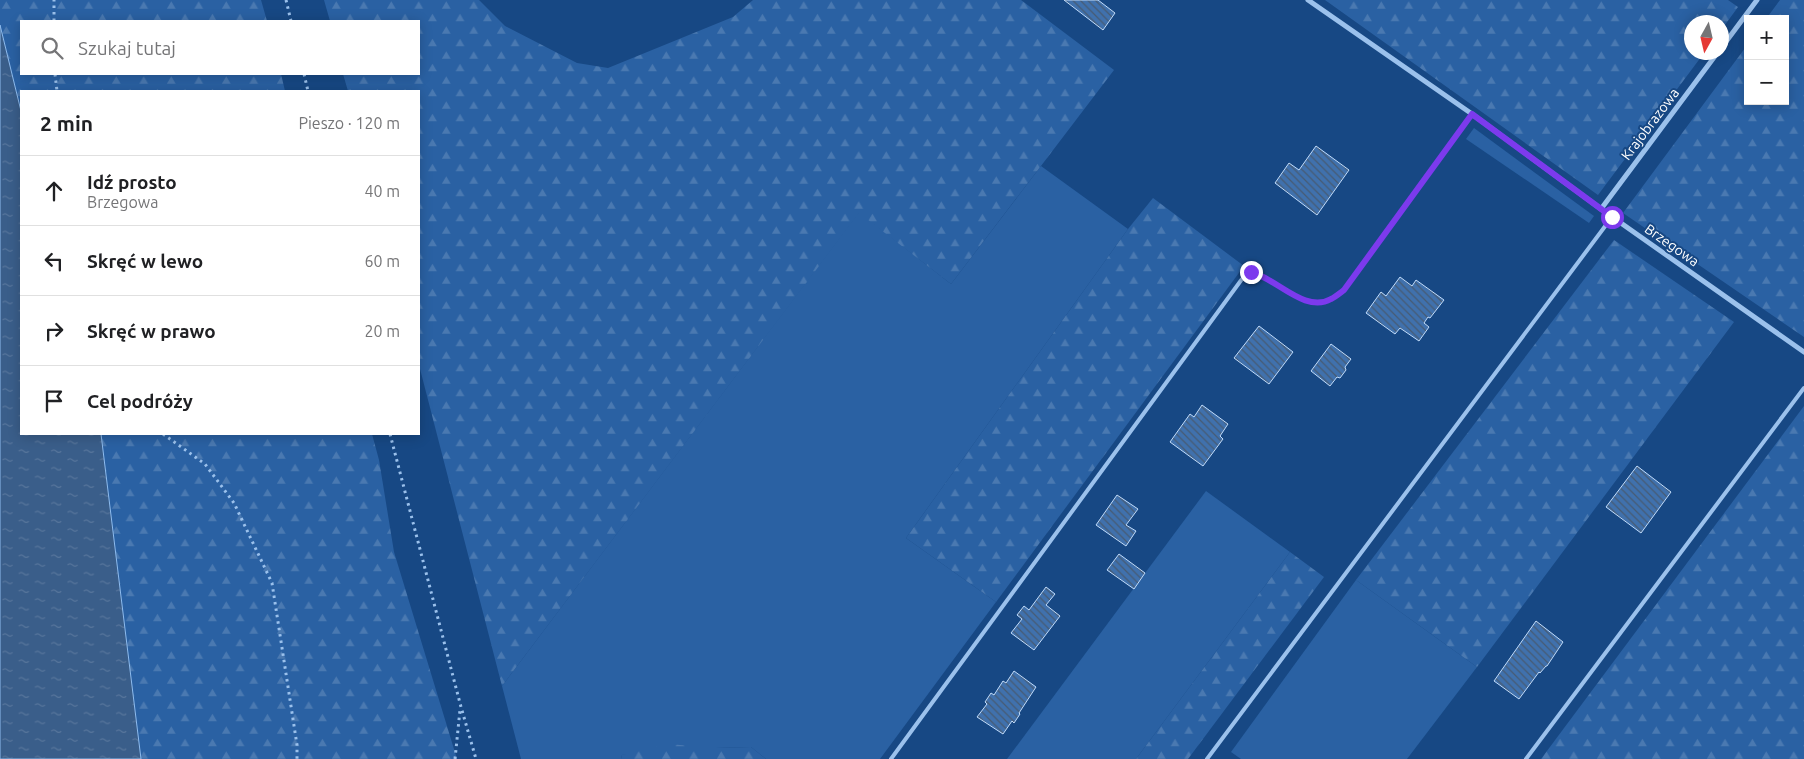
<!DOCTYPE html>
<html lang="pl">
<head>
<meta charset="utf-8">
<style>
	body { margin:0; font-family:Ubuntu,sans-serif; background:#f2f2f2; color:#202124 }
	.controls { position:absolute; right:15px; top:15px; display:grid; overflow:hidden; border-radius:0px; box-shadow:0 2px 12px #0003 }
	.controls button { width:45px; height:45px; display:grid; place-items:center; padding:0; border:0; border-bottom:1px solid #e0e0e0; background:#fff; color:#202124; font:25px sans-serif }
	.compass { position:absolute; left:1684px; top:15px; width:45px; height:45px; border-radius:50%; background:#fff; box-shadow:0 2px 12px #0003; rotate:188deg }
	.stop { position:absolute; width:15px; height:15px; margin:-11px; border:4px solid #7c3aed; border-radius:50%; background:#fff }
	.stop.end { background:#7c3aed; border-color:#fff; box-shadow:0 1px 5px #0008 }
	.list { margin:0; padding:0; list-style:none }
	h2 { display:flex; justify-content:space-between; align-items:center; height:65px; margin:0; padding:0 20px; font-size:21px }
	h2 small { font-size:16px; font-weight:400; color:#757577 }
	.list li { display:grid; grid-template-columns:32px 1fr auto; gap:15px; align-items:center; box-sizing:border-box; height:70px; padding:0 20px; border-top:1px solid #e0e0e0 }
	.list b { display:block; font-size:19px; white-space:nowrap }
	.list p { margin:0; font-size:16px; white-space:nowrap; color:#757577 }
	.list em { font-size:16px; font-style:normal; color:#757577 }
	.icon { flex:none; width:28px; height:28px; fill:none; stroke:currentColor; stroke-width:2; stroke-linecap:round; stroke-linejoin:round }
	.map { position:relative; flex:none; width:1804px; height:759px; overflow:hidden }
	.search { position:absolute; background:#fff; box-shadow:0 2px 12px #0003; left:20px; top:20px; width:400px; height:55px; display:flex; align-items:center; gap:12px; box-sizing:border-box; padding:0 18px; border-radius:0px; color:#757577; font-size:19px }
	.panel { position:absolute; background:#fff; box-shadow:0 2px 12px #0003; left:20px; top:90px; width:400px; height:345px; border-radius:0px }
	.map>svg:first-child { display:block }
	.grass { fill:#2a61a3 }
	.forest { fill:url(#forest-firs) }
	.water { fill:url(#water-ripples); stroke:#8ebcef }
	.building { fill:url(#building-back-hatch); stroke:#c1dbf9 }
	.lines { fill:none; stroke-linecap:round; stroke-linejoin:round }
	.path { stroke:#9bc1ec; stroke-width:3; stroke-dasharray:2.5 4; stroke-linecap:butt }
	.service { stroke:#9bc1ec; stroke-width:4 }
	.minor { stroke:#9bc1ec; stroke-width:5 }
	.route { stroke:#7c3aed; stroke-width:6 }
	.labels { text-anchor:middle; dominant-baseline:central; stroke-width:4; stroke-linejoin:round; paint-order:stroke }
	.street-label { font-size:14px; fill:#fff; stroke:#174884 }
</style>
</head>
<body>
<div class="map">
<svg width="1804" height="759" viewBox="0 0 1804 759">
	<defs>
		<pattern id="forest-firs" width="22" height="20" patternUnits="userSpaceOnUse" patternTransform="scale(1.25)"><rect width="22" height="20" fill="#2a61a3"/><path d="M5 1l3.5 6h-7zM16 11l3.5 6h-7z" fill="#4a79b1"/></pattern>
		<pattern id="water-ripples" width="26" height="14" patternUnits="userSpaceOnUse" patternTransform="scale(1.25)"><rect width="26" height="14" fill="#3a5e8a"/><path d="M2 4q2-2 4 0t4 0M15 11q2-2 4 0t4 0" fill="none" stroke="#58769c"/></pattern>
		<pattern id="building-back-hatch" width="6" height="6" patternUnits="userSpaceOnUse" patternTransform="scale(1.25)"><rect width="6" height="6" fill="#4071ad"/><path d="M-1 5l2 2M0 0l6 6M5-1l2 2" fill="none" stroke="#475b73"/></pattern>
	</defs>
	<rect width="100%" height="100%" fill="#174884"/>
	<g class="grass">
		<path d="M1474,128L1594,216L1589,223L1466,139Z"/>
		<path d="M1041,166L1128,229L906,538L996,602L880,759H766L751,747L716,748L622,755L621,759H521L502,686L859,212L951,284Z"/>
		<path d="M1206,491L1290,552L1136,759H1007Z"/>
		<path d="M1356,580L1477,667L1407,759H1241L1231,752Z"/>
	</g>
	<g class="forest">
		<path d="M0,0H261L267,21H21V74H281L285,91H21V111L0,25Z"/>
		<path d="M324,0H479L505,26L577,63L608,68L733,17L753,0H1021L1114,70L951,284L859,213L502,686L419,365V91H348L343,74H419V21H330Z"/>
		<path d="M1325,0H1728L1738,7L1722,29V22H1692V52L1704,53L1598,195Z"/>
		<path d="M1780,0H1804V337L1623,213L1748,44V101H1785V19H1766Z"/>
		<path d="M1153,198L1244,266L996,602L906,538L1128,229Z"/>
		<path d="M1614,240L1734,322L1477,667L1356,580Z"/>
		<path d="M1804,406V759H1541Z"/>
		<path d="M101,434H372L379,460L394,552L457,759H141Z"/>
		<path d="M1290,552L1324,577L1188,759H1136Z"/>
		<path d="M668,744L716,748L751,747L766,759H621L622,755Z"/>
	</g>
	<path class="water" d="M0,25L21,111V434H101L141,759H0Z"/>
	<g class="building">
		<path d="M1064,0H1098L1115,13L1103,30Z"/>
		<path d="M1316,146L1349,170L1317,215L1275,183L1289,163L1299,170Z"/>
		<path d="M1400,277L1412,286L1416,280L1444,300L1430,318L1428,317L1424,323L1429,327L1419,341L1400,328L1395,334L1366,313L1381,292L1386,296Z"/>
		<path d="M1259,326L1293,352L1269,384L1234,358Z"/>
		<path d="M1331,344L1351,359L1345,367L1346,370L1340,378L1337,377L1330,386L1311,371Z"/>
		<path d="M1202,405L1228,424L1220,436L1223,439L1203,466L1170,442L1190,414L1194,417Z"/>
		<path d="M1637,466L1671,492L1641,533L1606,507Z"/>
		<path d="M1117,495L1138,509L1126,525L1136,531L1126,546L1096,525Z"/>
		<path d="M1119,554L1145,573L1134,589L1107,570Z"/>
		<path d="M1046,587L1055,594L1046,605L1060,616L1034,650L1011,633L1022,619L1017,615L1024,606L1029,610Z"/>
		<path d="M1536,621L1563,642L1547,666H1546L1540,673L1539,672L1519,699L1494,681Z"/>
		<path d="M1014,671L1036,687L1019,713L1020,714L1014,723L1012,721L1003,734L977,717L987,704L985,702L991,693L994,695L1003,681L1006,683Z"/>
	</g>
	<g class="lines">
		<g class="path">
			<path d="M286,0L291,21"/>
			<path d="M54,21V0"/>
			<path d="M55,74L57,91"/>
			<path d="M304,74L308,91"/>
			<path d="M163,434L205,464L234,503L272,583L297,745V759"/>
			<path d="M390,434L461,707L476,759"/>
			<path d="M455,759L460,710"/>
		</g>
		<g class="service">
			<path d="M891,759L1242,279L1251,272C1276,278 1304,314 1331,299C1335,297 1340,293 1344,290L1472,114"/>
			<path d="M1207,759L1612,217"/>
			<path d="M1526,759L1804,388"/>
		</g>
		<g class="minor">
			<path d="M1308,0L1472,114L1601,209L1804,352"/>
			<path d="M1722,47L1757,0"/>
			<path d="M1601,209L1718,52"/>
		</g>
	</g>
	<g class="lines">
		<path class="route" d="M1251,272C1276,278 1305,314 1331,299C1335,297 1340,293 1344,290L1472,114L1612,217"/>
	</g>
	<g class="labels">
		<g class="street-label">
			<text transform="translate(1650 124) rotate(-53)">Krajobrazowa</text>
			<text transform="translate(1672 245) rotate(35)">Brzegowa</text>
		</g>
	</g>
</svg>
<div class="controls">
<button>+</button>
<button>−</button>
</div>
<svg class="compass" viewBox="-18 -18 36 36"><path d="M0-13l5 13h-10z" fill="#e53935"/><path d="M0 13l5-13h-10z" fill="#757577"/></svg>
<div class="stop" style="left:1612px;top:217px"></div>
<div class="stop end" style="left:1251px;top:272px"></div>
<div class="search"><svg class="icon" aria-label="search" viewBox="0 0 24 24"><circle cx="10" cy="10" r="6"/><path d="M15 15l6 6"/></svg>Szukaj tutaj</div>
<section class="panel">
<h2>2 min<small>Pieszo · 120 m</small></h2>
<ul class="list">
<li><svg class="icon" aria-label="ahead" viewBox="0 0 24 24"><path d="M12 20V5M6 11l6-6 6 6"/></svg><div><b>Idź prosto</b><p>Brzegowa</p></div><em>40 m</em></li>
<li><svg class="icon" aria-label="left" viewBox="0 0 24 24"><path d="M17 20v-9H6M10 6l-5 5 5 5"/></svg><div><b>Skręć w lewo</b></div><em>60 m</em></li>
<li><svg class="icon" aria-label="right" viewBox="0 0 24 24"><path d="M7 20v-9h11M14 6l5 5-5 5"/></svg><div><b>Skręć w prawo</b></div><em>20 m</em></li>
<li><svg class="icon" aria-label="arrive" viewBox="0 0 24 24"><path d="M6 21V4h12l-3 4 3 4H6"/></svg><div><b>Cel podróży</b></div></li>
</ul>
</section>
</div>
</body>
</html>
